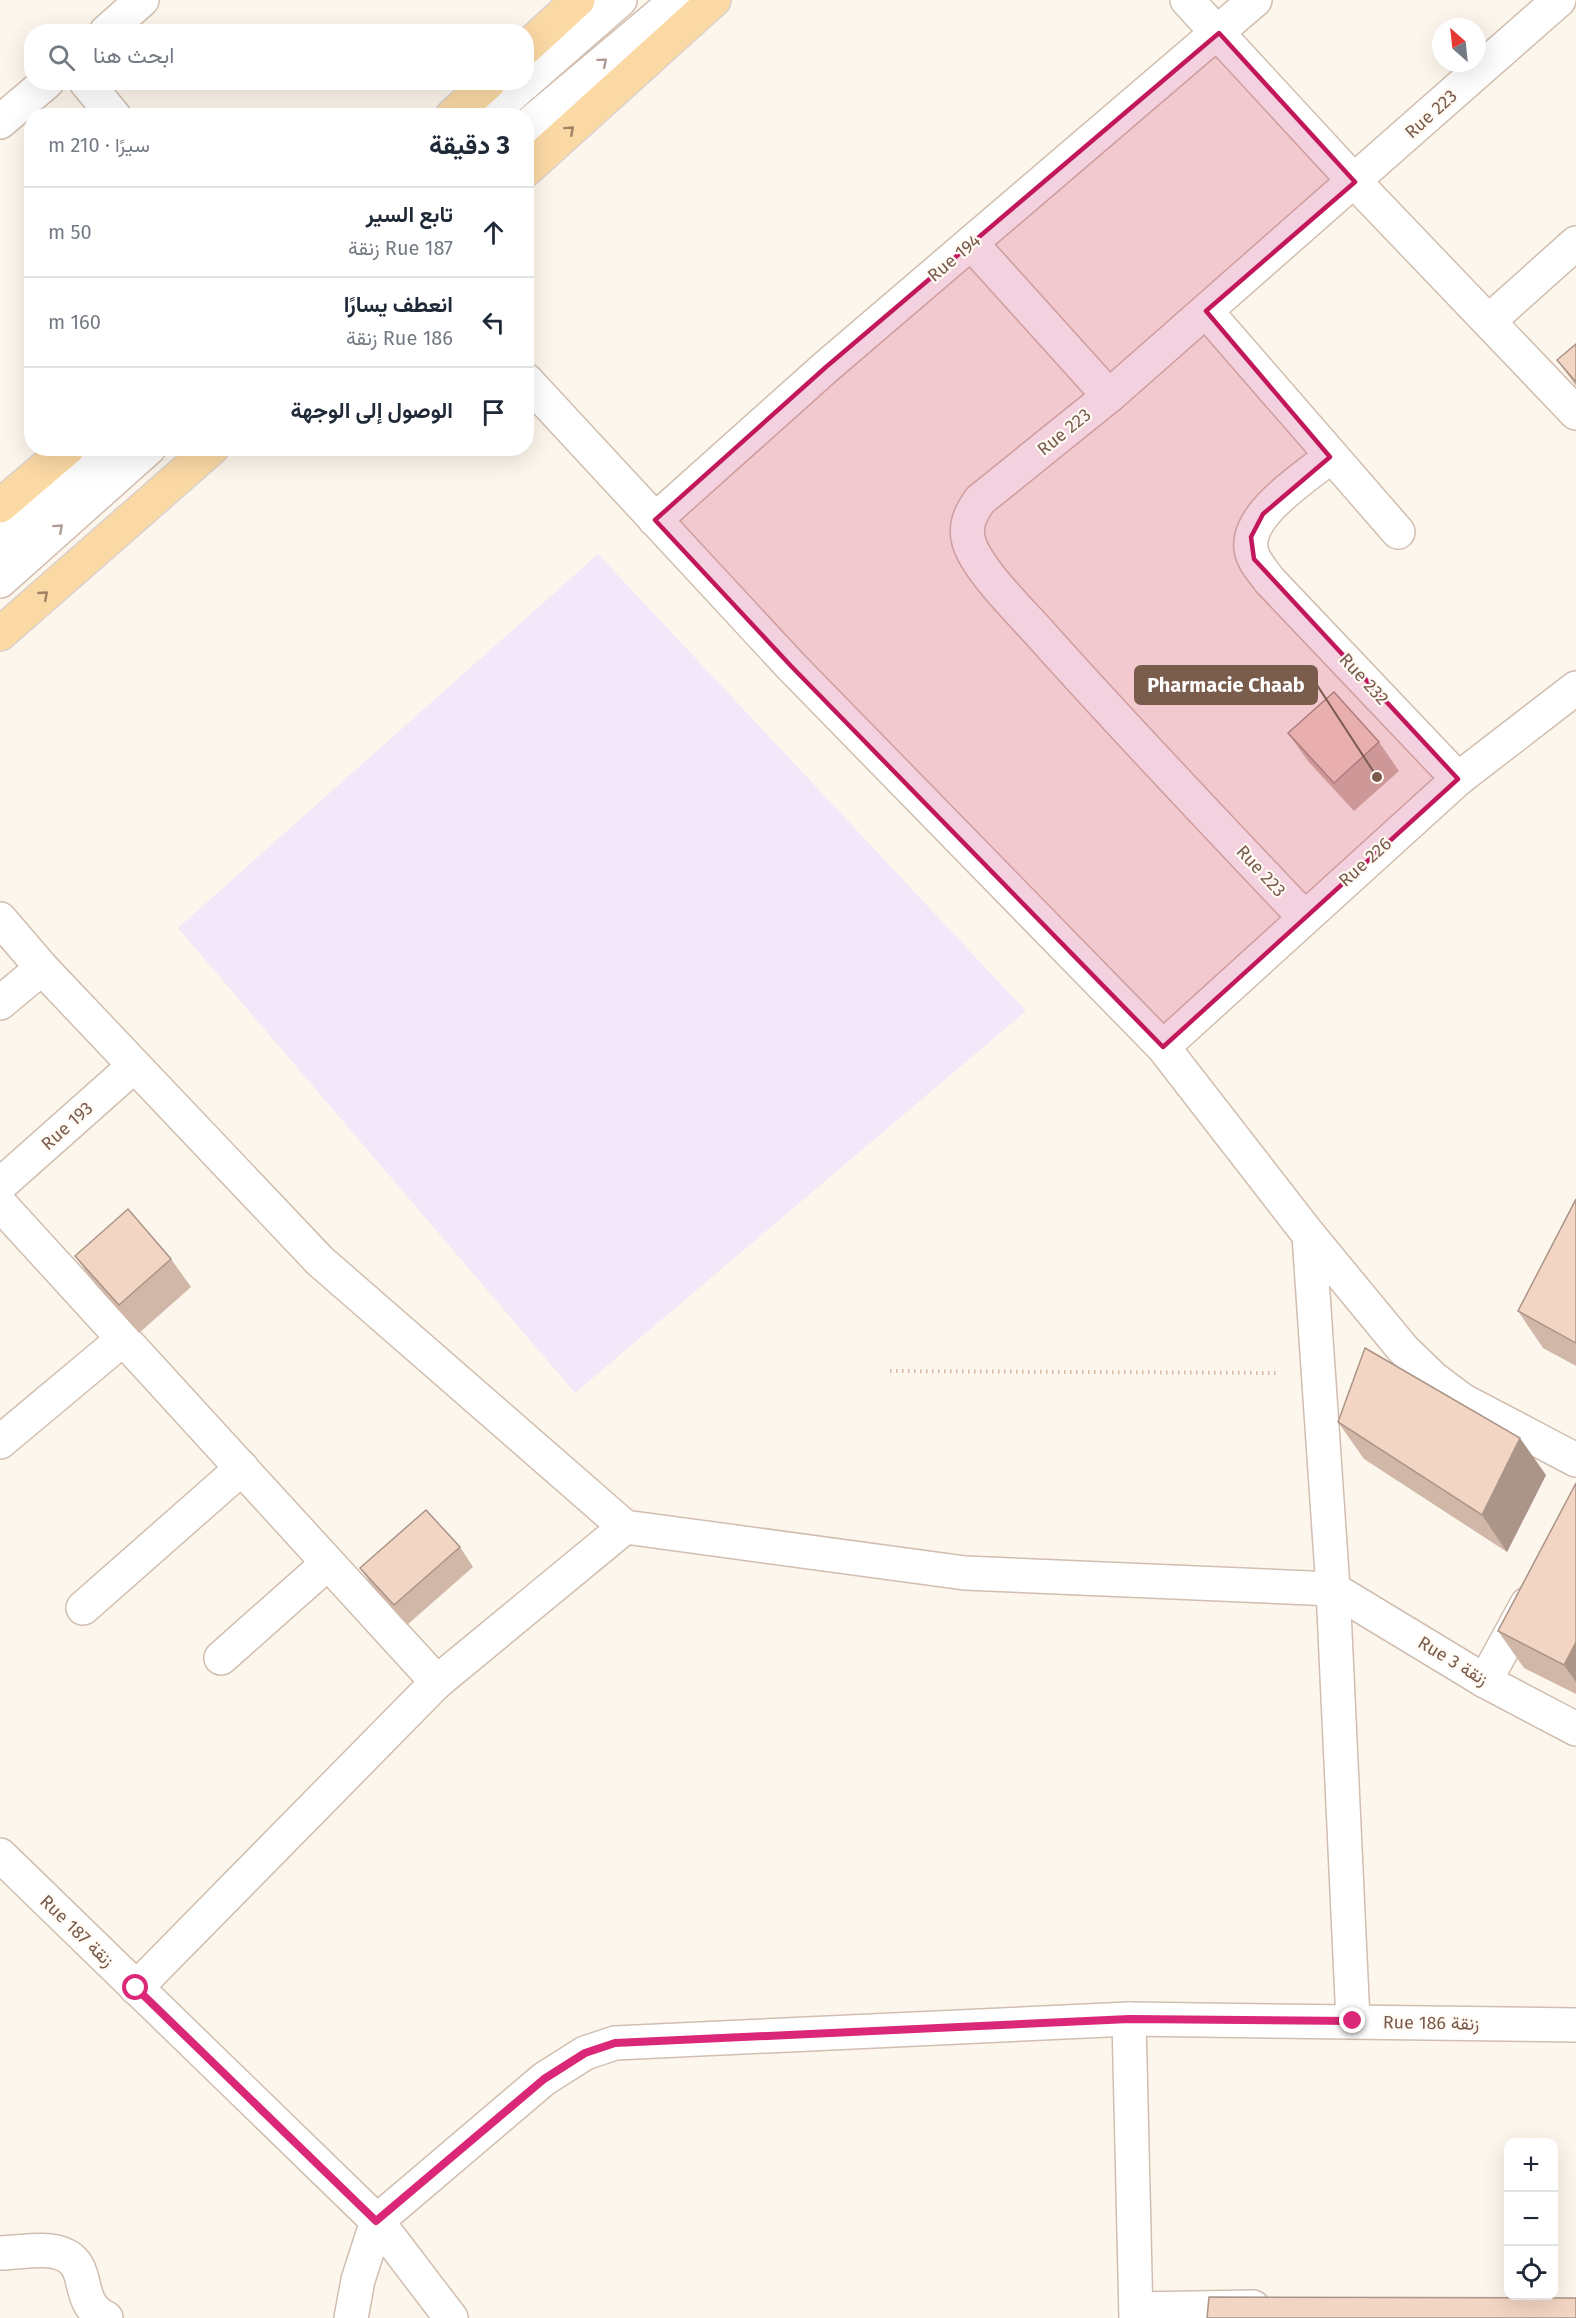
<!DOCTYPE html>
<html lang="ar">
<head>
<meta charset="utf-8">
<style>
	body { margin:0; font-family:"Fira Sans",Vazirmatn,sans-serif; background:#f6f6f7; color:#1f2937; direction:rtl }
	.controls { position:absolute; right:18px; bottom:18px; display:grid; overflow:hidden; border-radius:12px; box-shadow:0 6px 24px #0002 }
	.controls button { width:54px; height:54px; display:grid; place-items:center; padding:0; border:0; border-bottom:2px solid #e0e1e3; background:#fff; color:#1f2937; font:30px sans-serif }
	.compass { position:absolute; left:1432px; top:18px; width:54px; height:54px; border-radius:50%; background:#fff; box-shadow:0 6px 24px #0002; rotate:333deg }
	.stop { position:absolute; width:18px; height:18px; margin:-14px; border:4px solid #db2777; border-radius:50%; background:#fff }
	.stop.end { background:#db2777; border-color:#fff; box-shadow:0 2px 6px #0008 }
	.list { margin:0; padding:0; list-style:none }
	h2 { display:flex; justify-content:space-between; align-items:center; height:78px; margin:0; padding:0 24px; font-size:26px }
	h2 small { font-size:20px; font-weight:400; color:#747a83 }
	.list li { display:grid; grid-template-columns:39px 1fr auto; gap:18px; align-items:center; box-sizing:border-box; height:90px; padding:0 24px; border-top:2px solid #e0e1e3 }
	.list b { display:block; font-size:22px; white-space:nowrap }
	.list p { margin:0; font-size:20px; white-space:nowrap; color:#747a83 }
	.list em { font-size:20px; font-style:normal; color:#747a83 }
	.icon { flex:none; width:33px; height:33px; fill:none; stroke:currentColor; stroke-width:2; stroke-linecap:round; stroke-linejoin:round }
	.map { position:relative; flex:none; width:1576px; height:2318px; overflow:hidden; direction:ltr }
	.search { position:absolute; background:#fff; box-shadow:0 6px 24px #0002; left:24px; top:24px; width:510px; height:66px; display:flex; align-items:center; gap:15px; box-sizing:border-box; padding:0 21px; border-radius:24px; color:#747a83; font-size:22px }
	.panel { position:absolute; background:#fff; box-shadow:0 6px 24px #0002; left:24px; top:108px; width:510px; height:348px; border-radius:24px; direction:rtl }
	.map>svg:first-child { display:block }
	.education { fill:#f3e8fa }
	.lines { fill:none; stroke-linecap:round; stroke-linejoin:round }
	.minor-casing { stroke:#d1beb0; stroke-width:36 }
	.major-casing { stroke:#dad1cd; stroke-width:36 }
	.path { stroke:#d9b8a5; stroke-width:4; stroke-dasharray:1.5 4.5; stroke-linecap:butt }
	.minor { stroke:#fff; stroke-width:33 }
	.major { stroke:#fbd9a5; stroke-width:33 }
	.wall { fill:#d1b7a8 }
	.shaded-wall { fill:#aa9588 }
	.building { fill:#f3d5c3; stroke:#aa9588; stroke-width:1.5 }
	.oneway { stroke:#af9d94 }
	.oneway2 { stroke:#a18267 }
	.route { stroke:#db2777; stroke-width:8 }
	.marked { fill:#c2185b; fill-opacity:0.2; stroke:#c2185b; stroke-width:4.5; stroke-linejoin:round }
	.labels { text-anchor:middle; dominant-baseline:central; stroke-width:4.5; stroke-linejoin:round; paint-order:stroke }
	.street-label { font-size:18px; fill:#7a5c4d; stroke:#fffaf3 }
	.leader { fill:none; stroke:#7a5c4d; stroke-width:2 }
	.callout-dot { fill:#7a5c4d; stroke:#fffaf3; stroke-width:2 }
	.callout { fill:#7a5c4d; stroke:#7a5c4d; stroke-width:2 }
	.callout-label { font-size:20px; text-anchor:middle; font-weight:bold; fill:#fff }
</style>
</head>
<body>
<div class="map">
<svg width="1576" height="2318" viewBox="0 0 1576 2318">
	<rect width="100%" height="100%" fill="#fdf6ec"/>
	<path class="education" d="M598,554L1026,1011L575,1393L178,928Z"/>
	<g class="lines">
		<defs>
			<g id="minor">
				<path d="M1187,0L1355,182L1576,413"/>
				<path d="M106,32L142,0"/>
				<path d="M86,82L114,116"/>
				<path d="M526,82L620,0"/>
				<path d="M488,116L526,82"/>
				<path d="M0,122L47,82"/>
				<path d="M526,127L677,0"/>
				<path d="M971,243L1109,396"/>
				<path d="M1206,311L1398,532"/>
				<path d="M1489,321L1576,243"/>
				<path d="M526,380L791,666L1163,1047L1309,1235L1403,1349L1434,1379L1462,1400L1576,1460"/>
				<path d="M1330,457C1306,477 1247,513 1251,548C1252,560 1262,570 1269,580L1458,779"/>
				<path d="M655,520L826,367L1255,0"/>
				<path d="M0,543L108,448"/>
				<path d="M0,581L149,448"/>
				<path d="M1304,917C1217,825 1129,733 1044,638C1024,615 977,570 969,542C964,525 971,513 980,500L1109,396L1559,0"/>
				<path d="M0,919L42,968L320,1261L625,1527L965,1573L1333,1589L1485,1681L1576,1729"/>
				<path d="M0,1003L42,968"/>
				<path d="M1163,1047L1458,779L1576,688"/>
				<path d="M0,1185L134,1066"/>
				<path d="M0,1204L437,1682"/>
				<path d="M1309,1235L1333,1589L1353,2021"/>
				<path d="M0,1442L122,1340"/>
				<path d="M83,1608L242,1468"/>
				<path d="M221,1658L328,1563"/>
				<path d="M1485,1681L1527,1604"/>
				<path d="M0,1855L377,2221L451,2318"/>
				<path d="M136,1988L437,1682L625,1527"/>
				<path d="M1129,2019L1136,2318"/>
				<path d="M0,2253C19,2253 47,2246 65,2255C92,2268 74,2303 106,2318"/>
				<path d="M1136,2309L1253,2307"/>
				<path d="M351,2318L358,2280L377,2221L544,2079L585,2053L615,2043L1129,2019L1576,2025"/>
			</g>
			<g id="major">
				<path d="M526,48L578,0"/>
				<path d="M452,116L489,82"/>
				<path d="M526,170L714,0"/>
				<path d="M0,506L68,448"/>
				<path d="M0,634L212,448"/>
			</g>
		</defs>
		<use href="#minor" class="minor-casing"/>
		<use href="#major" class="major-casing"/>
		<path class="path" d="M890,1371L1279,1373"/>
		<use href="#minor" class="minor"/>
		<use href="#major" class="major"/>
	</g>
	<g class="wall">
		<path d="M1576,344V386L1557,360Z"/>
		<path d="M1288,733L1379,742L1399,771L1354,811L1308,761Z"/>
		<path d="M1576,1199V1366L1543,1348L1518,1311Z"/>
		<path d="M75,1256L171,1259L191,1287L139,1333L95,1284Z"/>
		<path d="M1338,1422L1546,1475L1507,1552L1364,1459Z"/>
		<path d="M1576,1483V1694L1524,1668L1498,1631Z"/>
		<path d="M460,1547L473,1567L407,1625L374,1588L360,1568Z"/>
	</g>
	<g class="shaded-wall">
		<path d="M1520,1438L1546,1475L1507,1552L1482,1515Z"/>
		<path d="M1576,1642V1682L1564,1665Z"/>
	</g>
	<g class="building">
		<path d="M1576,344V382L1557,360Z"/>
		<path d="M1334,692L1379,742L1334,783L1288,733Z"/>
		<path d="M1576,1199V1343L1518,1311Z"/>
		<path d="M128,1209L171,1259L119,1305L75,1256Z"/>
		<path d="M1365,1348L1520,1438L1482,1515L1338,1422Z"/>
		<path d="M1576,1483V1642L1564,1665L1498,1631Z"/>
		<path d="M426,1510L460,1547L394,1605L360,1568Z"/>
		<path d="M1209,2297L1576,2298V2318H1207Z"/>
	</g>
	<defs><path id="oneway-chevron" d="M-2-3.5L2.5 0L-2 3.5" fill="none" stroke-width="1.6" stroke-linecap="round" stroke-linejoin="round" transform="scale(1.5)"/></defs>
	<g class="oneway">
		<use href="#oneway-chevron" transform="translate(603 62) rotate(-40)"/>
		<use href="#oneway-chevron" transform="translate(59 528) rotate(-42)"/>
	</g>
	<g class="oneway2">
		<use href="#oneway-chevron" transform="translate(570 130) rotate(-42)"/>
		<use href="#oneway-chevron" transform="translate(44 595) rotate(-41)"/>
	</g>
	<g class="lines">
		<path class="route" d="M136,1988L376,2221L544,2079L585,2053L615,2043L1129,2019L1353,2021"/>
	</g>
	<path class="marked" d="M1219,33L1355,182L1206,311L1330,457L1263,514L1251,537L1254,559L1458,779L1163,1047L791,666L655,520L826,367Z"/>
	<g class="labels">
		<g class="street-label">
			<text transform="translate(1431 114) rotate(-42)">Rue 223</text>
			<text transform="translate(954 258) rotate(-40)">Rue 194</text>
			<text transform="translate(1064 432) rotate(-39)">Rue 223</text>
			<text transform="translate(1364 679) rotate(47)">Rue 232</text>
			<text transform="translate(1365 862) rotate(-42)">Rue 226</text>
			<text transform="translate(1261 871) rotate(47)">Rue 223</text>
			<text transform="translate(67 1126) rotate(-42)">Rue 193</text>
			<text transform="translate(1453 1661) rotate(31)">Rue 3 زنقة</text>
			<text transform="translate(77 1931) rotate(44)">Rue 187 زنقة</text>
			<text transform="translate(1431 2023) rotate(1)">Rue 186 زنقة</text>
		</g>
	</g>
	<path class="leader" d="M1377 777L1317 685"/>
	<circle class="callout-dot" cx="1377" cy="777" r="6"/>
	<rect class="callout" x="1135" y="666" width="182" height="38" rx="6"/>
	<g class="callout-label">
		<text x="1226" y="692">Pharmacie Chaab</text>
	</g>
</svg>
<div class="controls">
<button>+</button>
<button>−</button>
<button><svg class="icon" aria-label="locate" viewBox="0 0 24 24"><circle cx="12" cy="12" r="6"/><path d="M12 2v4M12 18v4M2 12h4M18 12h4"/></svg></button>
</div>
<svg class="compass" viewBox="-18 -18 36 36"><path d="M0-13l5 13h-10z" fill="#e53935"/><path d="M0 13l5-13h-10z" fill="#747a83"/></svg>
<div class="stop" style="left:136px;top:1988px"></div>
<div class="stop end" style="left:1353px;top:2021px"></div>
<div class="search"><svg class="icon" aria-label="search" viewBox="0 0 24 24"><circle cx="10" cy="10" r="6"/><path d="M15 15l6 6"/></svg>ابحث هنا</div>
<section class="panel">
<h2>3 دقيقة<small>سيرًا · 210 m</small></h2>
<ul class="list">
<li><svg class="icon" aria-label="ahead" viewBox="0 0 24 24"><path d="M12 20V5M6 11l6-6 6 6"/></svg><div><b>تابع السير</b><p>Rue 187 زنقة</p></div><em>50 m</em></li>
<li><svg class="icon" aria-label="left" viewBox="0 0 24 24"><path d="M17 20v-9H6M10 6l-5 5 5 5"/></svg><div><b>انعطف يسارًا</b><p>Rue 186 زنقة</p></div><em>160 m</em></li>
<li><svg class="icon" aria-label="arrive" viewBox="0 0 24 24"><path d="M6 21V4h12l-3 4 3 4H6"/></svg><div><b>الوصول إلى الوجهة</b></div></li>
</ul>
</section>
</div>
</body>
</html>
